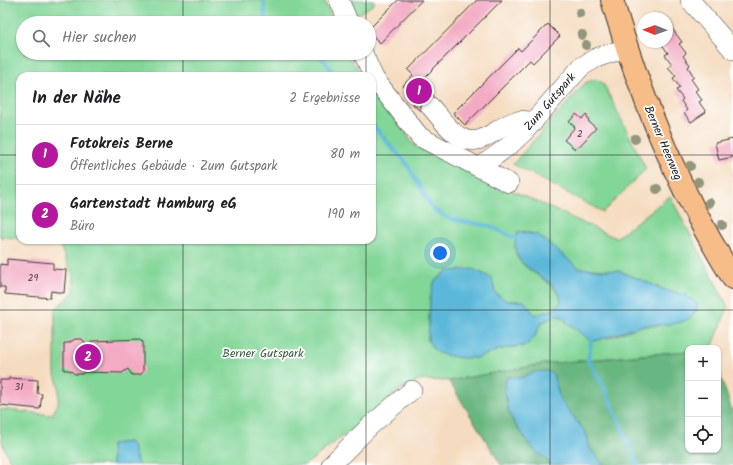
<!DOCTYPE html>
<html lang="de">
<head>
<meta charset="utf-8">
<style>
	body { margin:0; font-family:Kalam,sans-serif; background:#f2f2f2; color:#202124 }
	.controls { position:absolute; right:12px; bottom:12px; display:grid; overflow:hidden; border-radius:8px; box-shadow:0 1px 3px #0004 }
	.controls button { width:36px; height:36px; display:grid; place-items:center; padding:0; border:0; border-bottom:1px solid #e0e0e0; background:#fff; color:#202124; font:20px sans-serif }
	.compass { position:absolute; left:637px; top:12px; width:36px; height:36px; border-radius:50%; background:#fff; box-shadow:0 1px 3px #0004; rotate:271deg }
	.you { position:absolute; left:440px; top:253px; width:14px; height:14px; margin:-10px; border:3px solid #fff; border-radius:50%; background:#1a73e8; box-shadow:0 0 0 6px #1a73e833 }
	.badge { display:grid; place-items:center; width:26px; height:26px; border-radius:50%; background:#b5179e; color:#fff; font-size:13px; font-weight:700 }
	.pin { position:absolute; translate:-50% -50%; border:2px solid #fff; box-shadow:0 1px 4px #0006 }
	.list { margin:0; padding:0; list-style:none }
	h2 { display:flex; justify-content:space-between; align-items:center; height:52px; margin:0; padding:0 16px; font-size:17px }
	h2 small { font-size:13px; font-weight:400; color:#757577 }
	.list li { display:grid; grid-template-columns:26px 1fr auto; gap:12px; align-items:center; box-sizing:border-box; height:60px; padding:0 16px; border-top:1px solid #e0e0e0 }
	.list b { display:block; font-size:15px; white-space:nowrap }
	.list p { margin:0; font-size:13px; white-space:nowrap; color:#757577 }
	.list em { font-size:13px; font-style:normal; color:#757577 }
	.icon { flex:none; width:22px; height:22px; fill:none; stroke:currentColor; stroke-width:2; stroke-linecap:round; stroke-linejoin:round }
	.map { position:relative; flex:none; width:733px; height:465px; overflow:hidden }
	.search { position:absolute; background:#fff; box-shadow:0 1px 3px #0004; left:16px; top:16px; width:360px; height:44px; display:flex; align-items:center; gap:10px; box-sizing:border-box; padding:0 14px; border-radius:22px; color:#757577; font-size:15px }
	.panel { position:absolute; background:#fff; box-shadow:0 1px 3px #0004; left:16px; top:72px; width:360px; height:172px; border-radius:12px }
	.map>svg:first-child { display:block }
	.green { fill:#82d697; stroke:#4f795a; fill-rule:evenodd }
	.forest { fill:#69b780; stroke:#426a4e }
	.water { fill:#5bb8d9; stroke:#3c6a7a }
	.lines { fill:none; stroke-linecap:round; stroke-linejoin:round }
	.stream { stroke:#5bb8d9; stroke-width:4 }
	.building { fill:#f3abc4 }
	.minor-casing { stroke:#3d3935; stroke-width:20 }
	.major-casing { stroke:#3d3935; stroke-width:24 }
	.minor { stroke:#fff; stroke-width:19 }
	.major { stroke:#f7bd88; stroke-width:22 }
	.tree { fill:#91967d }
	.grid { fill:none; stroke:#1c1c1c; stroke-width:1; stroke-opacity:0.55 }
	.labels { text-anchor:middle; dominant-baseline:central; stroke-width:3.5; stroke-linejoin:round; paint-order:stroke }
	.number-label { font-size:10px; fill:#524046 }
	.street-label { font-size:12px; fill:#1c1c1c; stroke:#fff }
	.park-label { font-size:12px; fill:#405d47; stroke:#fff }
</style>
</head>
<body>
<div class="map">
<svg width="733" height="465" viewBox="0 0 733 465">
	<rect width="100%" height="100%" fill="#fff"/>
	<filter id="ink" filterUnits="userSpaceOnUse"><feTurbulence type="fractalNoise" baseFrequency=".025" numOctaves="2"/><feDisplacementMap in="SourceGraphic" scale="8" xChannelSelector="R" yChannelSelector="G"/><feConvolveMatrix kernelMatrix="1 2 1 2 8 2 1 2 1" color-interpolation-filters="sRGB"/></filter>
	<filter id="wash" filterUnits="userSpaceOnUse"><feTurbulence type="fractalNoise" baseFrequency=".012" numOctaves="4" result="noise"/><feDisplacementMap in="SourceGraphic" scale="16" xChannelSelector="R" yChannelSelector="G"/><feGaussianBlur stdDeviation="0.9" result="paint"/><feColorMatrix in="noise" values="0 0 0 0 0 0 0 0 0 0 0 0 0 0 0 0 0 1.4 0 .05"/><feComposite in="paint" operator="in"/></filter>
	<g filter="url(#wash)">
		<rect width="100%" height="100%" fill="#f5dcc0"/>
		<g class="green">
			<path d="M0,0H324L334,23H23V53H347L362,76H20V238L0,237Z"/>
			<path d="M350,0H374V4L356,15Z"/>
			<path d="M595,79L603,83L646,169L603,212L513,164L585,83Z"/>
			<path d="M372,89L415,146L616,238L670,196L728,307L712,348H688V351L544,364L449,381L419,380L398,391L372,414L305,465H138L133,447L129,442L111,444L112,465H13C0,444 0,434 0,409L52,415L58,404L59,387L55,375V309L74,292V279L58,241L49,240H372ZM523,231L538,235L579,268L619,271L668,291L685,295L659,326H640L609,338L573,328L560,316L553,317L541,323L535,336L527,345L501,349L477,358L428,340L430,299L492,278L495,293L507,301H524L535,316L553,310L561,302C558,277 510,270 516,246C517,241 521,236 523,231Z"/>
		</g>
		<path class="forest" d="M688,351V450H718V368L733,414V465H604L590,449L586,433L560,399L558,389L534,372L521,378L507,377L504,388L509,412L514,423L534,450L546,459L550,465H501L449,381L544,364Z"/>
		<g class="water">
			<path d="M518,231L538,235L579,268L619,271L668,291L685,295L698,304C693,332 658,321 638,327C622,331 607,338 591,342C582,332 570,326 560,316L553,317L541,323L535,336L527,345L501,349L477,358H460L438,353L433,349L428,340L430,299L434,282L447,271L473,269L492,278L495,293L507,301H524L535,315L553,310L561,302C558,271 501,273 518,231Z"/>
			<path d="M547,371L553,374L560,399L586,433L590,449L604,465H550L546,459L534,450L514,423L509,412L504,388L507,377L521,378L534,372Z"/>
			<path d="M129,442L133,447L138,465H112L111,444Z"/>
		</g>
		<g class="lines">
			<g class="stream">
				<path d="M264,0L265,23"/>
				<path d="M318,53L336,76"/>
				<path d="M372,124L392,148L405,161L432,208L446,217L460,221L490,226L515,238"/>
				<path d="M591,342L588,360L604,387L638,465"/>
			</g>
		</g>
		<g id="blocks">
			<g class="building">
				<path d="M398,0H422L380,43L369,32V29Z"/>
				<path d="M477,0H502L420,82L434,96L428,95L423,98L420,103V111L413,104L417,100L403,86L413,75L408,70Z"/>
				<path d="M667,22L682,42L679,44L686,53L683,56L690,65L688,67L694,77L691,79L698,89L695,91L702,100L699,102L706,112L691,122L684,113L687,110L681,101L683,99L676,90L680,88L673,78L676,76L668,67L672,64L665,55L668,53L661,43L667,42Z"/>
				<path d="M548,24L560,36L533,63L530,60L465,125L453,113L518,48L521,51Z"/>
				<path d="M576,114L582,119L586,114L589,122L596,128L576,150L564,140L575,127L569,122Z"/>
				<path d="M733,139V157L719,160L715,143Z"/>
				<path d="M7,259L53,263V269L66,270L64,293L51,291L50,298L5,294V287H0V264L7,265Z"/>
				<path d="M75,339H82L87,346L93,341L140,339L143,342V372L140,375H132L128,369L122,373L84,372L82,374H75L69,370H64V343H69Z"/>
				<path d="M9,378L38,380L37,393L42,394L40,409L0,405V380H9Z"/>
			</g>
		</g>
	</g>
	<g filter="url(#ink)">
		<use href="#blocks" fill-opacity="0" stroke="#3d3935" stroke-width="1"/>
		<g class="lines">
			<defs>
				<g id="minor">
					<path d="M339,0L349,23"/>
					<path d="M690,0L733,50"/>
					<path d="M363,53L374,78L420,137L509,183"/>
					<path d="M430,106C439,116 448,130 460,137C487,153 506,109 533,123"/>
					<path d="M480,167L510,145L524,132L581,67L596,58L626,48"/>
					<path d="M331,465L370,426L412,390"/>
				</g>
				<path id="major" d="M612,0C641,98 678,191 733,278"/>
			</defs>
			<use href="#minor" class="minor-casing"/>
			<use href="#major" class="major-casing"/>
			<use href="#minor" class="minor"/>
			<use href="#major" class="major"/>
		</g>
		<g class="tree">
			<circle cx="580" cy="13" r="5"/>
			<circle cx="582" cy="35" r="5"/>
			<circle cx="586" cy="45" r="5"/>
			<circle cx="635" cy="139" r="5"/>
			<circle cx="690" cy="166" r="5"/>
			<circle cx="698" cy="182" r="5"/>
			<circle cx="657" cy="189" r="5"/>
			<circle cx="709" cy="203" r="5"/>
			<circle cx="722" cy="225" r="5"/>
		</g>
	</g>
	<path class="grid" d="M183,0V23M366,0V23M550,0V465M183,53V76M366,53V76M0,155H20M372,155H733M183,240V465M366,240V465M0,310H733"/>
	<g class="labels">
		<g class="number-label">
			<text x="580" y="134">2</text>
			<text x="33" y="278">29</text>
			<text x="19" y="387">31</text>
		</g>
		<g class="street-label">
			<text transform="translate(550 102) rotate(-49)">Zum Gutspark</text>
			<text transform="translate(663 143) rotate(67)">Berner Heerweg</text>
		</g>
		<g class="park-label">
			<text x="263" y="353">Berner Gutspark</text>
		</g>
	</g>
</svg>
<div class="controls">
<button>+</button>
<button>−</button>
<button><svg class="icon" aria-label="locate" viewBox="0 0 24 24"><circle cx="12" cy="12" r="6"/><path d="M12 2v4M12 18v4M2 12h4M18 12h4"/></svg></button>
</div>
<svg class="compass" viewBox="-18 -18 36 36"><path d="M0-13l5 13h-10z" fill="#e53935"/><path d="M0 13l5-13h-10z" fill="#757577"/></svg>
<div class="you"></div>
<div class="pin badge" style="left:419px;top:91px">1</div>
<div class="pin badge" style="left:88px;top:357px">2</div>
<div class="search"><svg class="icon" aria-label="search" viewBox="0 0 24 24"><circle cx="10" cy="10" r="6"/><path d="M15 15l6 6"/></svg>Hier suchen</div>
<section class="panel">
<h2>In der Nähe<small>2 Ergebnisse</small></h2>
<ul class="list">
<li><span class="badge">1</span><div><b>Fotokreis Berne</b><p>Öffentliches Gebäude · Zum Gutspark</p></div><em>80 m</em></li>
<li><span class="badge">2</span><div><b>Gartenstadt Hamburg eG</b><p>Büro</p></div><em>190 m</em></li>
</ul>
</section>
</div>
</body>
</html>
